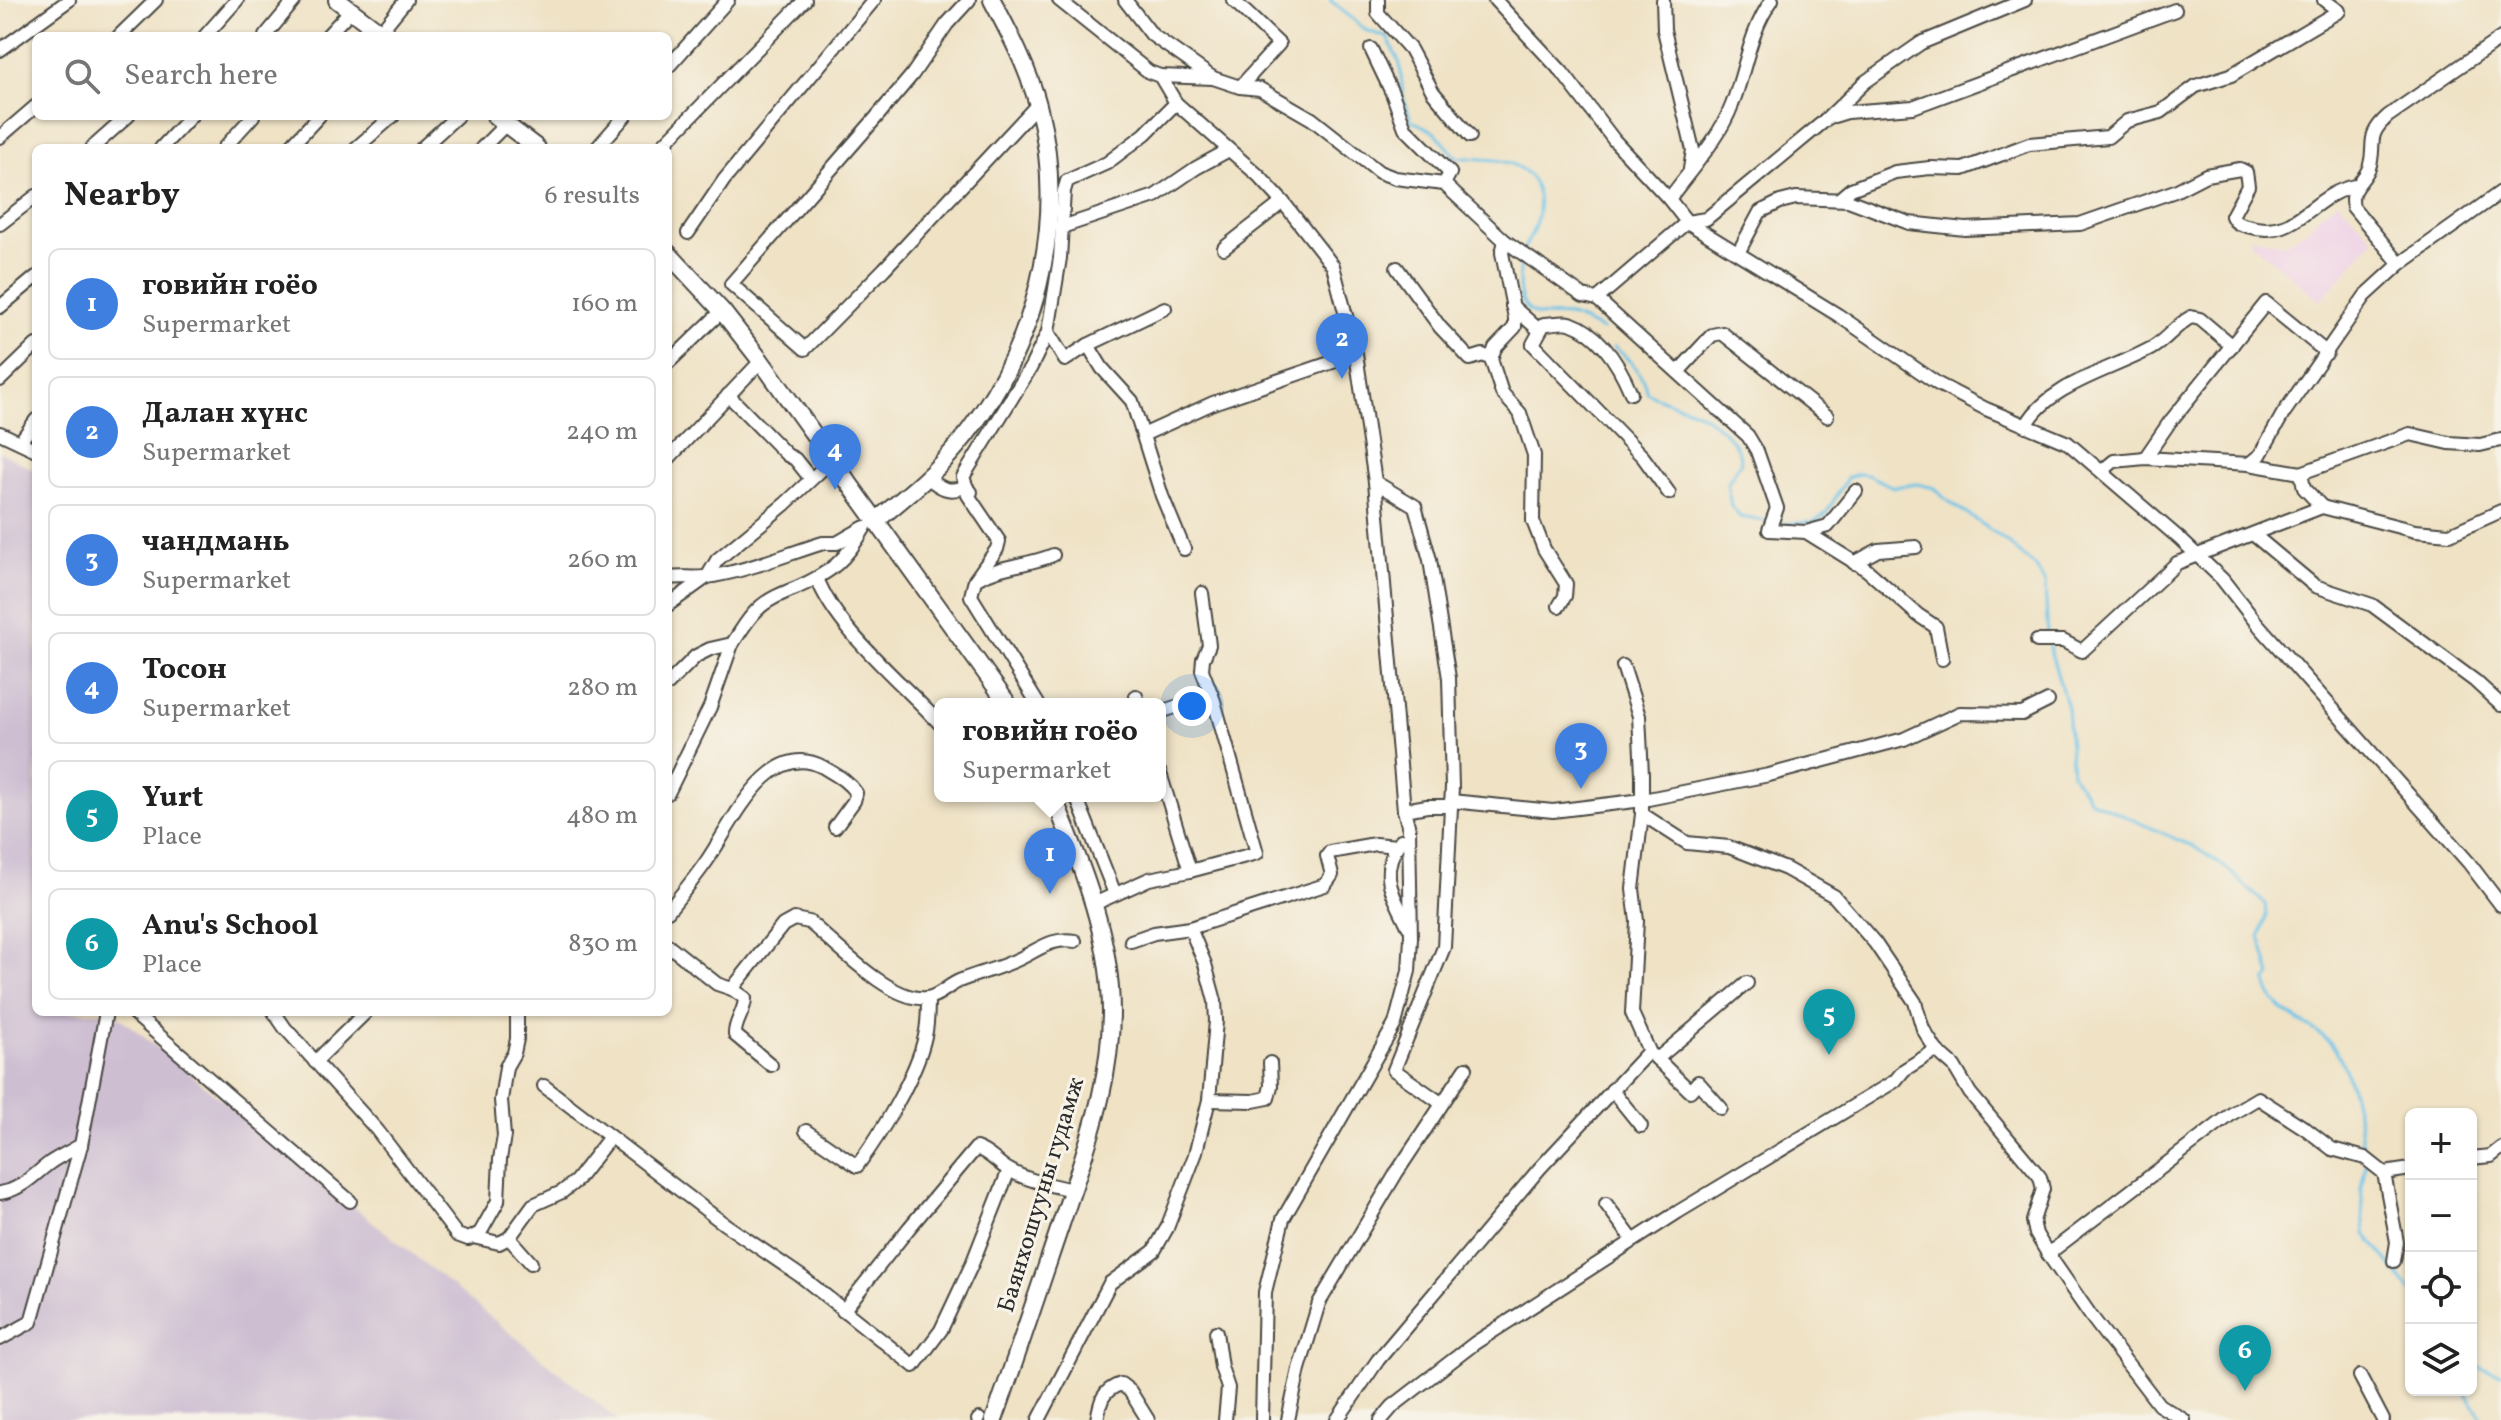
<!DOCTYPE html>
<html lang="en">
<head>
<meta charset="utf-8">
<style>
	body { margin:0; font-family:Vollkorn,serif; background:#f2f2f2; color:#222 }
	.controls { position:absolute; right:24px; bottom:24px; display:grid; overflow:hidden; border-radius:12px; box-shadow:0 2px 6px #0004 }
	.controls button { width:72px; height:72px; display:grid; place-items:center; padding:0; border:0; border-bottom:2px solid #e0e0e0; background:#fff; color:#222; font:40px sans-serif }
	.you { position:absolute; left:1192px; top:706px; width:28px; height:28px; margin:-20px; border:6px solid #fff; border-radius:50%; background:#1a73e8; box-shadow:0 0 0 12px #1a73e833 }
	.badge { display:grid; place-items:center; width:52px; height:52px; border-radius:50%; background:#2563eb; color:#fff; font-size:26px; font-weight:700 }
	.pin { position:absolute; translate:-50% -66px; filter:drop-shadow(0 2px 4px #0008) }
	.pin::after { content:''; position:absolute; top:42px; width:28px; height:24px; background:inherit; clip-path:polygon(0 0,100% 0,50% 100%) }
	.popup { position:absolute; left:934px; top:698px; width:232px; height:104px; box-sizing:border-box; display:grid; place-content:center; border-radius:12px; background:#fff; filter:drop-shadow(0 2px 6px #0005); font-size:26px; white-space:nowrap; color:#767676 }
	.popup b { font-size:30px; color:#222 }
	.popup::after { content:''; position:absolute; left:50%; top:100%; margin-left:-16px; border:16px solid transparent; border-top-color:#fff }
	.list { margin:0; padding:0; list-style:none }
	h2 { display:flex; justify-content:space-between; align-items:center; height:104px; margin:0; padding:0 32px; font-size:34px }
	h2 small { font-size:26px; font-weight:400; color:#767676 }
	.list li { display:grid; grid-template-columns:52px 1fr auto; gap:24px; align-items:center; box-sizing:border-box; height:112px; margin:0 16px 16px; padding:0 16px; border:2px solid #e0e0e0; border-radius:12px }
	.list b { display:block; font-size:30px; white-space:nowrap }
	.list p { margin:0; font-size:26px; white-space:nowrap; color:#767676 }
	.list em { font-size:26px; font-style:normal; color:#767676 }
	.icon { flex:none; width:44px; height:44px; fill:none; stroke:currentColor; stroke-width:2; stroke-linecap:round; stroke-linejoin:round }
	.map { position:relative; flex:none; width:2501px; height:1420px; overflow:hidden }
	.search { position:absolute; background:#fff; box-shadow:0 2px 6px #0004; left:32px; top:32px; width:640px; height:88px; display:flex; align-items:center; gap:20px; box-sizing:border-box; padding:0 28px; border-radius:12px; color:#767676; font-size:30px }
	.panel { position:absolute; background:#fff; box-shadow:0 2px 6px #0004; left:32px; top:144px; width:640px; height:872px; border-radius:12px }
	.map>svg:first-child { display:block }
	.built { fill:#efd0e6 }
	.industrial { fill:#cdbed2 }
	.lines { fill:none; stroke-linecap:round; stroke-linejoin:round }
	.stream { stroke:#6bc3e8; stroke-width:3 }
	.street-casing { stroke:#484642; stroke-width:16 }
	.secondary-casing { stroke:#484642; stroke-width:20 }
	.street { stroke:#fff; stroke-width:12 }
	.secondary { stroke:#fff; stroke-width:16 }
	.labels { text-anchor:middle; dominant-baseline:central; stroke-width:6; stroke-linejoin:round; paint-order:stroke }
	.street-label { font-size:24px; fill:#2b2b2b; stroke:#f7f3e8 }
</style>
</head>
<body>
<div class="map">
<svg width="2501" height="1420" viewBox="0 0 2501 1420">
	<rect width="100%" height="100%" fill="#f7f3e8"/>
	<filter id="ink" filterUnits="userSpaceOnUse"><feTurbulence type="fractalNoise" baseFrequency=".0125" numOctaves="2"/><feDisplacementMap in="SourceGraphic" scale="16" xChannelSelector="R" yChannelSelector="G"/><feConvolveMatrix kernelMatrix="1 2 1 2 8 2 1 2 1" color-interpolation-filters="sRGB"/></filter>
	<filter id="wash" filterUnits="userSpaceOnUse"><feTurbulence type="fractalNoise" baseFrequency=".006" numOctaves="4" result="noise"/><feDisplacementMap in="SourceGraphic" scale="32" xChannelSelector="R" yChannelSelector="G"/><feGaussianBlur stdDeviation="1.8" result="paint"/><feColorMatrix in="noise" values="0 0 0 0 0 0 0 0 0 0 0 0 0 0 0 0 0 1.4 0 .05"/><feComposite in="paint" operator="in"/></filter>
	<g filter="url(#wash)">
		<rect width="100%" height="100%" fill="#efe2c5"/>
		<path class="built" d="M2338,201L2374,239L2320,301L2250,242L2253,237L2284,244L2308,229L2320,215Z"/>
		<path class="industrial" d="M0,452L36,471V1012H113L618,1420H0Z"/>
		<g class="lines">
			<g class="stream">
				<path d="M1330,0L1367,31L1387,37L1400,64L1403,97L1411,120L1435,132L1456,157C1471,159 1487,158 1501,161C1548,171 1545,215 1524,248"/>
				<path d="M1521,259C1519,278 1514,307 1537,315C1546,318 1558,314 1568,316C1579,318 1591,324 1602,330"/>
				<path d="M1614,347C1630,360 1642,371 1647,392C1662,402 1679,404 1695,411C1714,421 1739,440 1741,462L1727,484L1731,506L1740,517L1770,522"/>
				<path d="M1777,524L1813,522L1826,514L1847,478L1858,474L1868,475L1893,487L1917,484L1935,488L1944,498L1998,535L2036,567L2045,584L2048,639"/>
				<path d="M2049,646L2067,707L2072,774L2091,801L2196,848L2226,868L2265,904L2266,917L2260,936L2271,976L2266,981C2273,1020 2312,1018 2335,1049C2352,1074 2359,1123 2364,1153"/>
				<path d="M2366,1164L2361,1188L2365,1233L2411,1291"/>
				<path d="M2471,1358L2479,1367L2501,1374"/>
				<path d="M2464,1390L2483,1420"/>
			</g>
		</g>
	</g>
	<g filter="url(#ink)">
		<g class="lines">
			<defs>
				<g id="street">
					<path d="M969,0L947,24L912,75L874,120L731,284L805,349L884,269L1037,105"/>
					<path d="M1059,0L1149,72L1160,76L1176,103L1259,176L1283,202L1333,266L1356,354L1375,482L1404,810L1409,829L1411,938L1409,971L1395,1024L1283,1219L1265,1292L1262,1420"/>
					<path d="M1125,0L1152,35L1213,78"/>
					<path d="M1233,0L1279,44L1240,87"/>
					<path d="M1378,0V13L1410,49L1433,92L1470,136"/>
					<path d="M1495,0L1562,72L1614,140L1669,199L1687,222L1838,315L1938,384L1986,409L2068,443L2180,539L2222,579L2255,621L2469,863L2501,905"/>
					<path d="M1663,0L1664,30L1693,150L1690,169"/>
					<path d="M380,32L406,0"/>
					<path d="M119,36L156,0"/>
					<path d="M205,36L237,0"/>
					<path d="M265,36L295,0"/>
					<path d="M327,36L351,10"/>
					<path d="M1371,49L1392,93L1405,128L1450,173L1444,184"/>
					<path d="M0,50L69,0"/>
					<path d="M668,67L728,0"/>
					<path d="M1160,76L1213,78L1240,87L1260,89L1312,119L1379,172L1395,178L1444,184L1505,241L1583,296L1597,299L1687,222L1706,219L1828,118L1865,82L1921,43L2025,0"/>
					<path d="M1834,116L1847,112L1913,107L2175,10"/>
					<path d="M0,137L36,106"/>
					<path d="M92,148L128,116"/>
					<path d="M161,148L191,116"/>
					<path d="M224,148L253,116"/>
					<path d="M289,148L319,116"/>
					<path d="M356,148L393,116"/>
					<path d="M422,148L457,116"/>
					<path d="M482,148L506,124"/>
					<path d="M597,148L625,116"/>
					<path d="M660,148L805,0"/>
					<path d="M1669,199C1691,169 1719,139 1732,105C1746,69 1749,32 1772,0"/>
					<path d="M1839,199L1851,189L1895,172L1930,168L1963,169L2029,144L2108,137L2127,121L2161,112L2196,86L2231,75L2339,11L2324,0"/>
					<path d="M0,224L36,196"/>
					<path d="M1062,227L1155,196L1196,168L1229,150"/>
					<path d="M688,233L724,180L874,0"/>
					<path d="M1505,241L1502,253L1515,318V327L1495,348L1491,359L1502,393L1520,413L1534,455L1533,521L1544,549L1566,584L1565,596L1559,606"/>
					<path d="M1224,248L1283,202"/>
					<path d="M1738,253L1760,212L1780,202L1796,198L1848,200L1909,223L1965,229L2080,224L2175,191L2206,175L2240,169L2246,172L2248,186L2232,216C2235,223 2239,224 2247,226C2298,241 2310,195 2355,186"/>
					<path d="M2400,264L2353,207C2348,188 2363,183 2369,168C2377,145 2364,137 2388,116L2501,38"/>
					<path d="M1397,268L1440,327L1470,359L1483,355L1491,359"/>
					<path d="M1597,299L1748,436L1757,451L1777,508L1769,530L1806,532L1867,570L1918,615L1936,627L1942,659"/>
					<path d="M1512,306L1539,330"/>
					<path d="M0,307L36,277"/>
					<path d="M1048,332L1065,360L1088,345L1102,368L1132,401L1162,496L1184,549"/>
					<path d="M1088,345L1165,308"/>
					<path d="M668,363L722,311"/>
					<path d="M1678,372L1712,335L1722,333L1827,416"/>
					<path d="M0,380L36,345"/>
					<path d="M1631,393C1619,364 1601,334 1570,323C1563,321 1552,324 1544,324L1533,344L1643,457L1669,493"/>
					<path d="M728,395L787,455L795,459L811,479"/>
					<path d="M2026,426C2048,384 2112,370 2152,348C2166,340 2176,325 2191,317L2200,319L2232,346"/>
					<path d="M0,433L36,450"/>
					<path d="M1143,435L1213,403L1356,354"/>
					<path d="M20,442L36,420"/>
					<path d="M2145,458L2169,423L2266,303L2327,353"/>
					<path d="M668,459L761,361"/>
					<path d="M2249,464L2301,473L2304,488L2322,507"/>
					<path d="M2102,471L2114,461L2145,458L2249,464L2260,455L2283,414L2365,296L2400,264L2501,192"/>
					<path d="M2301,473L2410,434L2449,443L2480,445L2501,440"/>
					<path d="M927,477C940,488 949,494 966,486"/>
					<path d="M1375,482L1415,506L1430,560L1449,678L1452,787L1444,947L1394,1070L1441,1103"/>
					<path d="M1806,532L1828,526L1856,491"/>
					<path d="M2254,535L2315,586L2372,605L2475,681L2501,705"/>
					<path d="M1854,563L1878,550L1916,547"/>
					<path d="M668,578C683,576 698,579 713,576C750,570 787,554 823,543H837L863,528"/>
					<path d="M817,578C837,631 902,682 940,724"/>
					<path d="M975,580L997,549L999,541L968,495L971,492L967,488L963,477L1031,367L1048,332L1060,258L1064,191L1067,181L1107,163L1145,134L1176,103"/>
					<path d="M668,605L707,577L717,560L785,504L833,459"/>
					<path d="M2037,641H2063L2082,651L2177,563L2322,507L2415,531L2450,534L2501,511"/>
					<path d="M668,684L696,656L710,649L732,644C740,633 747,619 758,609C768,599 783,593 796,588C831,573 846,560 865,527"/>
					<path d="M1136,696L1139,704"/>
					<path d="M1038,704L971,596L975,580C999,565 1027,566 1053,555"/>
					<path d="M1160,712L1212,695"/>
					<path d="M668,793L710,707L732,644"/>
					<path d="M1076,796L1115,894"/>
					<path d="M1451,801L1553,811L1643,800L1769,775L1904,739L1960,713L2022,714L2048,701"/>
					<path d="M1404,810L1427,806H1451"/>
					<path d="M1642,814L1687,843L1729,847L1786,869L1834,896L1875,943L1915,1002L1923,1029L1936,1050"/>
					<path d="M1401,840C1377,873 1393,894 1408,926"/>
					<path d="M1190,871L1257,853L1214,701L1202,670L1203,659L1209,645L1202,593"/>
					<path d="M1094,904L1149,879L1190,871L1160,773"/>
					<path d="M668,911C681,895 694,879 706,862C731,827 768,737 823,767C836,775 847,780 856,793L854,801L835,827"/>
					<path d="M1131,941L1154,933L1190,928L1325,885L1332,875L1327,856L1330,852L1375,844L1397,846"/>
					<path d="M668,945L717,984L732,989L783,925L794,919L809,922C836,944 891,1003 927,998C938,997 949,985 959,981C981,972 1002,968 1023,957C1041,948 1054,937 1075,941"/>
					<path d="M732,989L745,998C745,1012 734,1022 735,1035L771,1065"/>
					<path d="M132,1012L350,1201"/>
					<path d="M274,1012L285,1028L377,1130L457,1235L468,1239L480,1233L498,1201L500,1159L504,1136L501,1100L506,1067L514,1053L517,1039V1012"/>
					<path d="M1654,1056L1690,1091L1698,1082L1721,1108"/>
					<path d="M1657,1059L1747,983"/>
					<path d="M315,1062L366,1012"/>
					<path d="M544,1086L723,1223L802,1277L914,1366L941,1330L972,1264L1009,1170"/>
					<path d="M1612,1090L1641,1126"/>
					<path d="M1209,1100L1253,1101L1268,1098L1271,1086L1270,1063"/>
					<path d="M806,1131L857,1166C881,1134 917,1074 925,1036C928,1024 928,1011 928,998"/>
					<path d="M2471,1158L2491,1156L2501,1148"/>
					<path d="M2384,1173L2397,1242L2394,1261"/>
					<path d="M0,1193C22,1190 34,1174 51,1162C60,1156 71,1151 81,1145"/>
					<path d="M1606,1204L1633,1240"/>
					<path d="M473,1237L499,1243L509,1238"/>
					<path d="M2048,1254L2233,1113L2258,1098L2306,1129L2332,1149L2365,1158L2384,1173L2411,1169"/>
					<path d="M531,1263L509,1238L533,1205L562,1192L576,1181L610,1137"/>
					<path d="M843,1311L909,1228L976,1148C989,1152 998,1164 1009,1170C1028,1181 1051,1185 1072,1190"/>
					<path d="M1216,1332L1221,1367L1228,1388L1225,1420"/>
					<path d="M0,1339L31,1322L81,1145L106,1012"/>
					<path d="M2360,1376L2383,1420"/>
					<path d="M978,1420L979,1419"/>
					<path d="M1039,1420L1110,1283L1154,1251L1167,1228L1195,1155L1209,1100L1216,1021L1215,1001L1205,964L1190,928"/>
					<path d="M1097,1420C1100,1402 1102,1390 1121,1384L1130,1391L1148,1420"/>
					<path d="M1288,1420L1299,1369L1319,1303L1397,1172L1466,1068"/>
					<path d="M1337,1420L1378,1360L1540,1168L1649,1051L1632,1013L1637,921L1633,889L1642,814V774L1639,716L1623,666"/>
					<path d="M1381,1420L1393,1406L1475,1343L1678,1212L1895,1081L1904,1070L1936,1050L1954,1066L1970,1093L2040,1177L2043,1189L2033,1221L2036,1234L2048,1254L2091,1316L2159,1405L2184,1420"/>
				</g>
				<g id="secondary">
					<path d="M337,0L385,36"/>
					<path d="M495,116L537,148"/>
					<path d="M668,253L722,311L761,361L1008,704"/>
					<path d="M877,520C905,497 934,474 957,446C1035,352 1069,225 1038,105C1028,68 1010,34 992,0"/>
					<path d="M994,1420C1017,1355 1039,1289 1061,1224C1087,1147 1117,1070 1110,988C1105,921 1078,857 1053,796"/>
				</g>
			</defs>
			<use href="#street" class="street-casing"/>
			<use href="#secondary" class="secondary-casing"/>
			<use href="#street" class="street"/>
			<use href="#secondary" class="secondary"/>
		</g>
	</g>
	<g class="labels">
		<g class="street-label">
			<text transform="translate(1042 1195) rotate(-73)">Баянхошууны гудамж</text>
		</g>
	</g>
</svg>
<div class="controls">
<button>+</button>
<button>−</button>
<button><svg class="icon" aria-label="locate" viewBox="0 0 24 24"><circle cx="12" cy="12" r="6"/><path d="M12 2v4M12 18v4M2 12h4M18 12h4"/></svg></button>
<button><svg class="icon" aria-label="layers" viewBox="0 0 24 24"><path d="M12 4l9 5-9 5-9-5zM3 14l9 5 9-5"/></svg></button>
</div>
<div class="you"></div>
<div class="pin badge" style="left:1050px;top:894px;background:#3f7fe0">1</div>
<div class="popup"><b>говийн гоёо</b>Supermarket</div>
<div class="pin badge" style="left:1342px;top:379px;background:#3f7fe0">2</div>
<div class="pin badge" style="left:1581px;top:789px;background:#3f7fe0">3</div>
<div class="pin badge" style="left:835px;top:490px;background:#3f7fe0">4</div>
<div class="pin badge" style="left:1829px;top:1055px;background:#0f9aa8">5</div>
<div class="pin badge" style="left:2245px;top:1391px;background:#0f9aa8">6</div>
<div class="search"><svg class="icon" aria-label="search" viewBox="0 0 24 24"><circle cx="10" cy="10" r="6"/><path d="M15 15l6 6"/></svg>Search here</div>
<section class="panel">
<h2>Nearby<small>6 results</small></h2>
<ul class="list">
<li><span class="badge" style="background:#3f7fe0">1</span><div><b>говийн гоёо</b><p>Supermarket</p></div><em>160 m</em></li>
<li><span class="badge" style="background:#3f7fe0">2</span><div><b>Далан хүнс</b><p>Supermarket</p></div><em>240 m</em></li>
<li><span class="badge" style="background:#3f7fe0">3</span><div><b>чандмань</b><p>Supermarket</p></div><em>260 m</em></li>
<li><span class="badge" style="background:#3f7fe0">4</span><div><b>Тосон</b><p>Supermarket</p></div><em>280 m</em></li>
<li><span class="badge" style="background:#0f9aa8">5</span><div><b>Yurt</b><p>Place</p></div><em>480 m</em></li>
<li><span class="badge" style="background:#0f9aa8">6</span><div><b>Anu's School</b><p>Place</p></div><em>830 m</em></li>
</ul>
</section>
</div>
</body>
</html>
